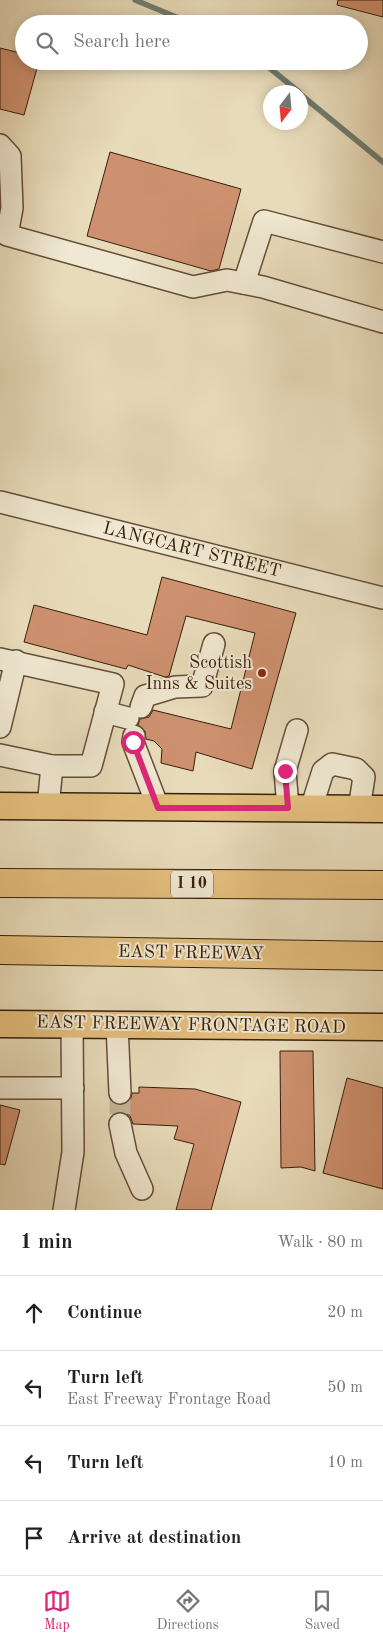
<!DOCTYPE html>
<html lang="en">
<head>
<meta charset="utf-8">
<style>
	body { margin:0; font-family:"Old Standard TT",serif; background:#f6f6f6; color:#222 }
	.compass { position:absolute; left:263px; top:85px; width:45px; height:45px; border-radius:50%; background:#fff; box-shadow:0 2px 12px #0003; rotate:196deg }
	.stop { position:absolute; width:15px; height:15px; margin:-11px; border:4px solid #db2777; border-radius:50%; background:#fff }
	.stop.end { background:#db2777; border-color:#fff; box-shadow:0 1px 5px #0008 }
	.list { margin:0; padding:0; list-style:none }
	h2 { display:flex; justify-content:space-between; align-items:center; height:65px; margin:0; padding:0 20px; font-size:21px }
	h2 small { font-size:16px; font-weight:400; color:#767676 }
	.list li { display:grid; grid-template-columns:32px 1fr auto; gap:15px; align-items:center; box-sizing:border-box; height:75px; padding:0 20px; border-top:1px solid #e0e0e0 }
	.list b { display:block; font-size:19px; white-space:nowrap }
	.list p { margin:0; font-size:16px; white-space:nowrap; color:#767676 }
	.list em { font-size:16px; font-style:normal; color:#767676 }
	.icon { flex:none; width:28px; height:28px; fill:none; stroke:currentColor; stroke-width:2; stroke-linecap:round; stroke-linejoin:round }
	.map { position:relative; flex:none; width:383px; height:1210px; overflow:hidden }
	.search { position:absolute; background:#fff; box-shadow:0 2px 12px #0003; left:15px; right:15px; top:15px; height:55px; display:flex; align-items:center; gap:12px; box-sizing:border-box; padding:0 18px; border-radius:28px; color:#767676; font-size:19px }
	.sheet { height:365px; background:#fff }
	nav { display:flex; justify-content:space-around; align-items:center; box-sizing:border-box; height:70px; border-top:1px solid #e0e0e0; background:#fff; font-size:14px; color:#767676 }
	nav a { display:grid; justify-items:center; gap:2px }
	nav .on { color:#db2777 }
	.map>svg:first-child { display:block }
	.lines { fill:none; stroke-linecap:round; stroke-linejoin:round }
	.stream { stroke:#717d6f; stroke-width:5.5 }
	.building { fill:#ce916f; stroke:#371f0b }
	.minor-tunnel { stroke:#c5b597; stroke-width:21; stroke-dasharray:21 11; stroke-linecap:butt }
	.minor-casing { stroke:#634e37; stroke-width:24 }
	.major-casing { stroke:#371f0b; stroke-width:29 }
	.highway-casing { stroke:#371f0b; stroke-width:30 }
	.minor { stroke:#f0e8d2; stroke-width:21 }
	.major { stroke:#e4be7d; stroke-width:26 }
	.highway { stroke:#e4be7d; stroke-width:28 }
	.route { stroke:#db2777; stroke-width:6 }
	.poi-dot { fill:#8f2418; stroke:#f0e8d2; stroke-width:2 }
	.labels { text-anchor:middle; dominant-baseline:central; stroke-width:4; stroke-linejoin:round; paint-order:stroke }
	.shield { fill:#f0e8d2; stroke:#6e5b47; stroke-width:1 }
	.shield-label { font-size:16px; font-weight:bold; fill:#371f0b }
	.street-label { font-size:18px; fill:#371f0b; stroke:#f0e8d2 }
	.poi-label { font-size:18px; fill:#371f0b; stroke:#f0e8d2; text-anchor:end }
</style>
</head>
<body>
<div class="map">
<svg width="383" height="1210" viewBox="0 0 383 1210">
	<rect width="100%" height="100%" fill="#e8dbba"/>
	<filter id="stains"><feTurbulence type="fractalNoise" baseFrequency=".004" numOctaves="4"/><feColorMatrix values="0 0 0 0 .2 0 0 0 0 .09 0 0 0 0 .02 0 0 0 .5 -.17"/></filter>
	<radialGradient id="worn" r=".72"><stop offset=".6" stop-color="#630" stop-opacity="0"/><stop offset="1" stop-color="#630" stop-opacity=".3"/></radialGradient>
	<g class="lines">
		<g class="stream">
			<path d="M135,0L193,24"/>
			<path d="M261,61L299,92"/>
			<path d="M300,94L383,162"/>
		</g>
	</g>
	<g class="building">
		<path d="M338,0H383V17L337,5Z"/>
		<path d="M0,48L24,54V61H39L24,115L0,109Z"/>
		<path d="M110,152L241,189L219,269L211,271L87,236Z"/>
		<path d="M162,577L296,613L252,769L196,752L193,771L161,763L162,749L154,741L146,739L145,731L138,725L140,719L149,717L153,710L231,729L255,633L186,616L169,676L165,677L128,665L126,669L24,642L34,605L147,635Z"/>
		<path d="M280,1051H313L315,1171L301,1167L281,1168Z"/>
		<path d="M347,1078L383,1088V1189L323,1173Z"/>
		<path d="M139,1087L195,1089L241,1102L211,1210H176L194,1144L174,1139L178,1126L133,1124L130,1116L124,1112L114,1113L115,1104L121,1105L127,1103L131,1098L132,1093H139Z"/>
		<path d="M0,1105L20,1110L5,1165L0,1164Z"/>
	</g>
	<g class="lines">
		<path class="minor-tunnel" d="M120,1093V1124"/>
		<defs>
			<g id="minor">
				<path d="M0,145L10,156L12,208L7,235L193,287L227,280L263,287L383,322"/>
				<path d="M244,283L264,221L383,252"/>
				<path d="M0,502L383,598"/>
				<path d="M0,659L113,684L91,766H52L48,807"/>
				<path d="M141,707L145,696L175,687L202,686L214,644"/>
				<path d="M105,712L128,718"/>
				<path d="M0,727L16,661"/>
				<path d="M134,736L133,742L158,807"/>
				<path d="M0,755L52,766"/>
				<path d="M288,808L285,771L297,730"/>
				<path d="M311,809L323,771L332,764L356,769L364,777L359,809"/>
				<path d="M117,1025L120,1093"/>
				<path d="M0,1088H73"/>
				<path d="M120,1124L126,1153L142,1189"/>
				<path d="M64,1210L73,1152L72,1024"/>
			</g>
			<g id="major">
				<path d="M0,806L383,809"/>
				<path d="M0,1024L383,1027"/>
			</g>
			<g id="highway">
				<path d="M0,883L383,885"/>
				<path d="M0,950L383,956"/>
			</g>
		</defs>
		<use href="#minor" class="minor-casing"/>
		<use href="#major" class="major-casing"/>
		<use href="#highway" class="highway-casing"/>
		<use href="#minor" class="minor"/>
		<use href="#major" class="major"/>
		<use href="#highway" class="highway"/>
	</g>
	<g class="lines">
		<path class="route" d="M133,742L158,808H288L285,771"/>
	</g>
	<circle class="poi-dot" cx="262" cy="673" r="5"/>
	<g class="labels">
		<rect class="shield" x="171" y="870.5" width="42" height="27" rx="4"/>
		<g class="shield-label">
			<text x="192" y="884">I 10</text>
		</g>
		<g class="street-label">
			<text transform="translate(192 550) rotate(14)">LANGCART STREET</text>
			<text transform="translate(191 953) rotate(1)">EAST FREEWAY</text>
			<text transform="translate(191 1025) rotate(1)">EAST FREEWAY FRONTAGE ROAD</text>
		</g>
		<g class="poi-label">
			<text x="252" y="663">Scottish<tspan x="252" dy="21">Inns &amp; Suites</tspan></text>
		</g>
	</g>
	<rect width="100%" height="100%" filter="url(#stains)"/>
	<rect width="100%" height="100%" fill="url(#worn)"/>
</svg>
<svg class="compass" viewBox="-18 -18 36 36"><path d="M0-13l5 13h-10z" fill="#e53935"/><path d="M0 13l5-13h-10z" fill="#767676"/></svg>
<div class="stop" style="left:133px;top:742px"></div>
<div class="stop end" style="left:285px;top:771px"></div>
<div class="search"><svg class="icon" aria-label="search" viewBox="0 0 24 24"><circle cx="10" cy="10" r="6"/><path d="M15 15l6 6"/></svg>Search here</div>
</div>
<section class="sheet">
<h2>1 min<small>Walk · 80 m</small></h2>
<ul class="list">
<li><svg class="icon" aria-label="ahead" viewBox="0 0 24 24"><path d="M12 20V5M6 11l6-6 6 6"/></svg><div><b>Continue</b></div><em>20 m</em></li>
<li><svg class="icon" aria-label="left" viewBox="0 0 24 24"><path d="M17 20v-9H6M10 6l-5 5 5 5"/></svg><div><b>Turn left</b><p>East Freeway Frontage Road</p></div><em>50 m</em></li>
<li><svg class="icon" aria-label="left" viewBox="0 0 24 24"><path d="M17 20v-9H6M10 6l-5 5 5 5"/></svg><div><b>Turn left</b></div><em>10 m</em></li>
<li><svg class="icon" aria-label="arrive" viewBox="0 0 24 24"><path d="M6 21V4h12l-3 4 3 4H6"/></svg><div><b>Arrive at destination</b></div></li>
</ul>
</section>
<nav>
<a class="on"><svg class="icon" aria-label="map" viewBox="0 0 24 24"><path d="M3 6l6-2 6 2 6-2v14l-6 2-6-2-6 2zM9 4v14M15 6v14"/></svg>Map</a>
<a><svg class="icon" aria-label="directions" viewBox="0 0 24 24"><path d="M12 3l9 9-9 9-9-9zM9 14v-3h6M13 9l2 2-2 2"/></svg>Directions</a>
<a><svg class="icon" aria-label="saved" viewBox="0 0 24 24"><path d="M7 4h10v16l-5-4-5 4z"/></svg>Saved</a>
</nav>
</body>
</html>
